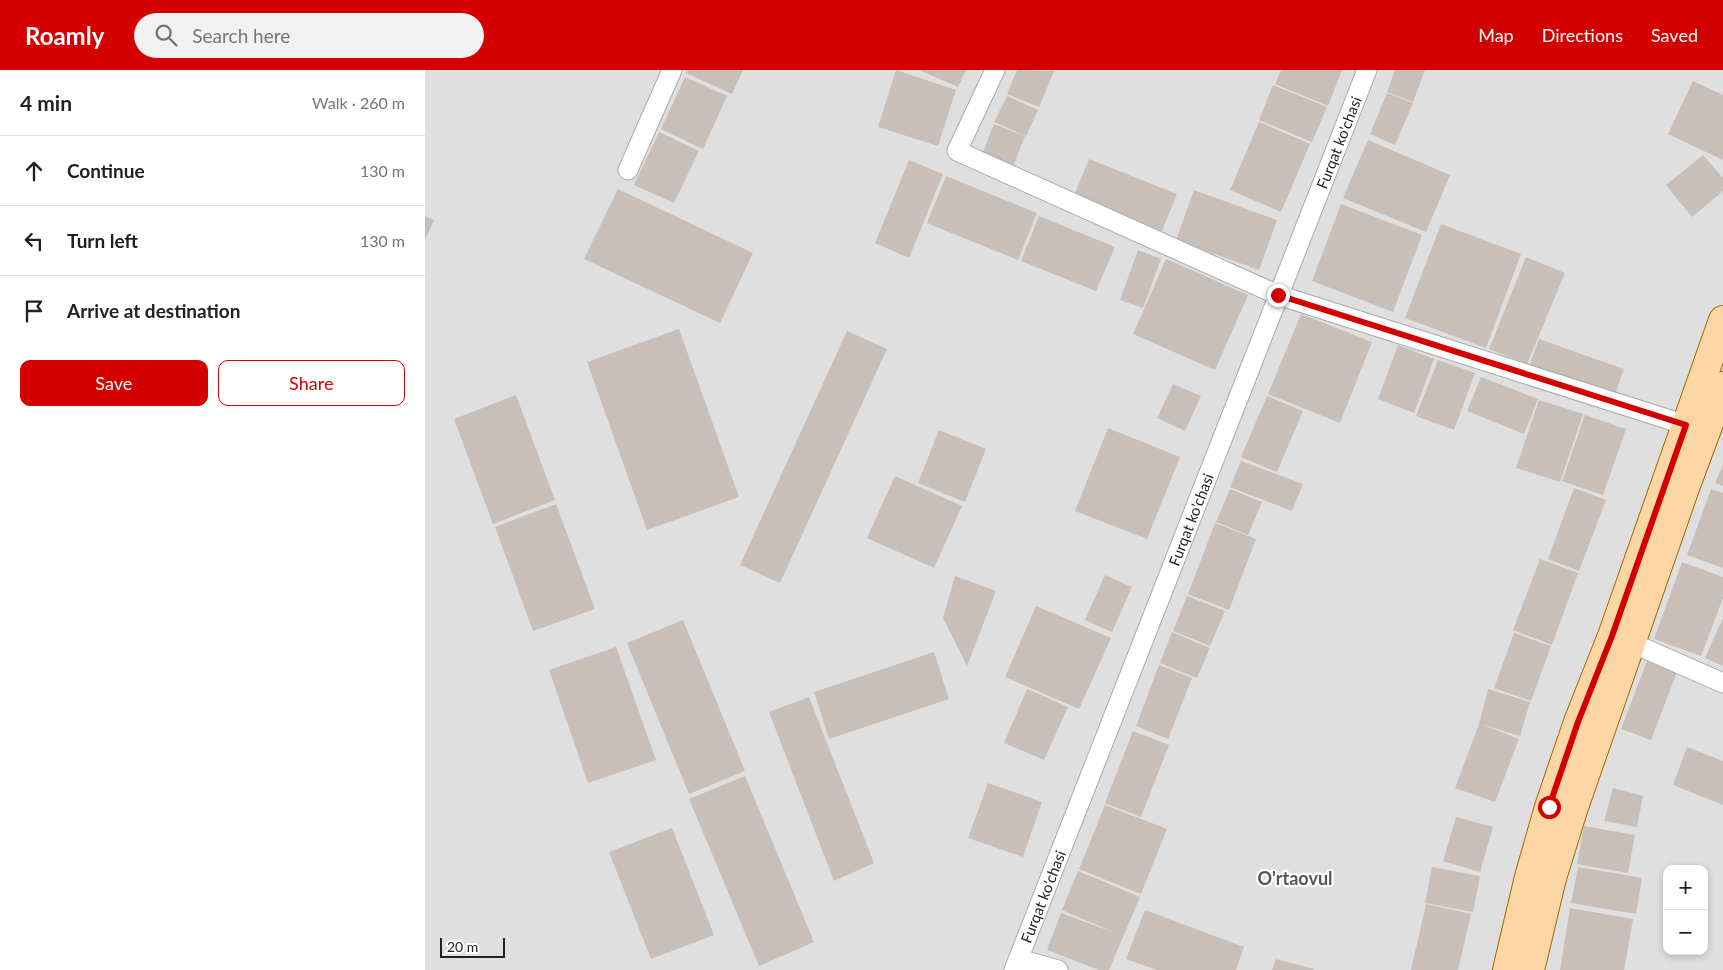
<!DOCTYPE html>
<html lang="en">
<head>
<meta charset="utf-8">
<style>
	body { margin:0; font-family:Lato,sans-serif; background:#f2f2f2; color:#202124 }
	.controls { position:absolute; right:15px; bottom:15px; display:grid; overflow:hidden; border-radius:10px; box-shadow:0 2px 8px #0003 }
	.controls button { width:45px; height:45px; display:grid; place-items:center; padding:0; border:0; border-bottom:1px solid #e0e0e0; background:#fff; color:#202124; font:25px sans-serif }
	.scale { position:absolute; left:15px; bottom:12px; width:65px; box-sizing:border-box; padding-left:5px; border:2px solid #222; border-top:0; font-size:14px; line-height:18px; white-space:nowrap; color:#222; -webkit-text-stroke:4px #fff; paint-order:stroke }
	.stop { position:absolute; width:15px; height:15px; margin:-11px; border:4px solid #d40000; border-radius:50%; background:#fff }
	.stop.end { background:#d40000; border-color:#fff; box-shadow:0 1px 5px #0008 }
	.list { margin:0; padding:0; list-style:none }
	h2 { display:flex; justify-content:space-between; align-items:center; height:65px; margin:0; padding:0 20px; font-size:21px }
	h2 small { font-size:16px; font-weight:400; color:#757577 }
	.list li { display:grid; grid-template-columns:32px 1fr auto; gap:15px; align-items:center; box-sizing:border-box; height:70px; padding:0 20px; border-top:1px solid #e0e0e0 }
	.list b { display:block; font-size:19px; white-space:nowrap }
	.list em { font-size:16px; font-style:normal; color:#757577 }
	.actions { display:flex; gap:10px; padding:15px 20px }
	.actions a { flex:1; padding:11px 0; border:1px solid #d40000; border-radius:10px; text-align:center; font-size:18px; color:#d40000 }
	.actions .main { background:#d40000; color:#fff }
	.icon { flex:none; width:28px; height:28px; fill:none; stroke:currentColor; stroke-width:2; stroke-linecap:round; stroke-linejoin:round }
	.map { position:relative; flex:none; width:1298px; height:900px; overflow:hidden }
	header { display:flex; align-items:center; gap:30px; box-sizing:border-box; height:70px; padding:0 25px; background:#d40000; color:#fff }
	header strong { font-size:24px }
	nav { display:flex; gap:28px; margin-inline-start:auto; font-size:18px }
	.search { width:350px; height:45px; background:#f2f2f2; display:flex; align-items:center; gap:12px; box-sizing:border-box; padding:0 18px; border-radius:28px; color:#757577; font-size:19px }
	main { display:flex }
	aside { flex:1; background:#fff }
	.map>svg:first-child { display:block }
	.residential { fill:#e0dfdf; fill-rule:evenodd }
	.building { fill:#c7bfb8 }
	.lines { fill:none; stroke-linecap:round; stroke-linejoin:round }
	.street-casing { stroke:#a9a9a9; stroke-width:21 }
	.primary-casing { stroke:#a06b00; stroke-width:30 }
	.street { stroke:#fff; stroke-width:19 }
	.primary { stroke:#fcd6a4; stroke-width:28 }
	.route { stroke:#d40000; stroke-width:6 }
	.labels { text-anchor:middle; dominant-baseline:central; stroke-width:4.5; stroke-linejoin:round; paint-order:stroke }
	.street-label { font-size:15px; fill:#222; stroke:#fff }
	.quarter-label { font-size:18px; font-weight:bold; fill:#555; stroke:#fff }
</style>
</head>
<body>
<header>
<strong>Roamly</strong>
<div class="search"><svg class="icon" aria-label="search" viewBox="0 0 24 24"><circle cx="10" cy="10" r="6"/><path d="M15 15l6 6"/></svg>Search here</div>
<nav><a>Map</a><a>Directions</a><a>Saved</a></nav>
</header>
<main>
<aside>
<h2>4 min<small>Walk · 260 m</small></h2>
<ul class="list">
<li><svg class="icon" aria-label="ahead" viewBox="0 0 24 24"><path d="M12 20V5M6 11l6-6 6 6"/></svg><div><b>Continue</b></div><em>130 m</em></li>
<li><svg class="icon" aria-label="left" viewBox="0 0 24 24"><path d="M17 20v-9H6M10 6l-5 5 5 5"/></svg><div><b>Turn left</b></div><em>130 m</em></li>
<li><svg class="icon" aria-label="arrive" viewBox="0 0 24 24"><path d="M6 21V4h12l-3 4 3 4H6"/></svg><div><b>Arrive at destination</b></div></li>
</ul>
<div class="actions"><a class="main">Save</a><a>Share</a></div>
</aside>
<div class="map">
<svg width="1298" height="900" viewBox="0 0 1298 900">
	<rect width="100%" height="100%" fill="#f2efe9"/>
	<path class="residential" d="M0,0H1298V900H0ZM1242,799H1279V881H1242Z"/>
	<g class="building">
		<path d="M262,0H318L307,24L261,3Z"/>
		<path d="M471,0L531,20L513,76L453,57Z"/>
		<path d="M494,0H541L533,17Z"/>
		<path d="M592,0L629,1L614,37L582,24Z"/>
		<path d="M856,0H917L903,36L850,14Z"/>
		<path d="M970,0H1000L988,32L962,22Z"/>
		<path d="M260,7L302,26L278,79L236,59Z"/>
		<path d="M1268,11L1298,25V90L1243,64Z"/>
		<path d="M848,15L902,37L887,72L834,50Z"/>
		<path d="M962,23L988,33L970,75L945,64Z"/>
		<path d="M582,26L613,40L601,66L569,52Z"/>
		<path d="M834,52L885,74L856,142L805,120Z"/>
		<path d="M569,54L600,66L587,99L556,87Z"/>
		<path d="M234,62L274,81L249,133L209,115Z"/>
		<path d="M943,70L1025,105L1001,162L918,128Z"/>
		<path d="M1278,85L1298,108V121L1267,147L1241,115Z"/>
		<path d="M664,89L752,124L737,161L649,126Z"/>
		<path d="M484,90L518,104L484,188L450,173Z"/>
		<path d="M521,106L612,143L593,190L502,153Z"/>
		<path d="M193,119L328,183L295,253L159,189Z"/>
		<path d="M769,120L852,150L834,200L751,170Z"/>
		<path d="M916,134L997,165L968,242L887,211Z"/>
		<path d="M0,146L9,150L0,170Z"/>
		<path d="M614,146L690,177L671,221L596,191Z"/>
		<path d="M1016,154L1096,184L1061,278L980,248Z"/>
		<path d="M713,180L736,189L718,238L695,230Z"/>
		<path d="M1101,187L1140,203L1102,294L1064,279Z"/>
		<path d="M741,189L823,225L790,300L708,264Z"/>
		<path d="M876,244L947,272L915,353L843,324Z"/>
		<path d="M254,259L314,427L222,460L162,292Z"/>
		<path d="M422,261L462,279L355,513L315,495Z"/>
		<path d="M1114,269L1199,299L1190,324L1105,294Z"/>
		<path d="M973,275L1009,289L989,343L953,329Z"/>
		<path d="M1013,290L1050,303L1029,360L991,346Z"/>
		<path d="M1056,307L1113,329L1099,364L1042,341Z"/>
		<path d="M748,314L776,326L760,361L732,348Z"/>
		<path d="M91,325L130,430L68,454L29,349Z"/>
		<path d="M842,326L878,341L852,402L816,387Z"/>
		<path d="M1114,330L1158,344L1135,412L1091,398Z"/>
		<path d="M1160,345L1201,359L1178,425L1137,411Z"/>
		<path d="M683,358L755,387L722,469L650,441Z"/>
		<path d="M514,360L561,379L540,432L493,413Z"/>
		<path d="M816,391L878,414L867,441L805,417Z"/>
		<path d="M1298,395V416L1290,413Z"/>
		<path d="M470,406L537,436L509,498L442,468Z"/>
		<path d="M1149,418L1181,430L1154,501L1123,489Z"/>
		<path d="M805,419L837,432L823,465L791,452Z"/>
		<path d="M1286,419L1298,423V498L1262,485Z"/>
		<path d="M131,434L170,539L108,561L70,457Z"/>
		<path d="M790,453L831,469L804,540L763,524Z"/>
		<path d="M1115,489L1153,503L1127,575L1088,560Z"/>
		<path d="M1257,492L1298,507V528L1276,586L1229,569Z"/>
		<path d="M680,505L707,517L687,562L660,550Z"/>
		<path d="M530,506L571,521L542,596L518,548Z"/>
		<path d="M762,526L800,541L785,576L748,561Z"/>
		<path d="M611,536L686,568L654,639L580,607Z"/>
		<path d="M1298,548V596L1280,588Z"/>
		<path d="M258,550L320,701L264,724L202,573Z"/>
		<path d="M747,562L785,578L772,608L735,593Z"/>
		<path d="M1089,563L1126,576L1106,631L1069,618Z"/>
		<path d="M191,577L231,690L163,713L124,600Z"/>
		<path d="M509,582L524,629L404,669L389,622Z"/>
		<path d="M1222,591L1252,602L1226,670L1196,659Z"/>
		<path d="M734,595L767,608L743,669L711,656Z"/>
		<path d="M602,619L643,637L619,690L579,673Z"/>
		<path d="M1063,619L1105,632L1095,666L1056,654L1094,669L1070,732L1030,718L1054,654Z"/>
		<path d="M384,627L449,793L409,811L344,642Z"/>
		<path d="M708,661L744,675L716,747L680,733Z"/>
		<path d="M1262,677L1298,691V735L1248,715Z"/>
		<path d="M320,706L389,872L334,896L264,729Z"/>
		<path d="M563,713L617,732L598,787L543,768Z"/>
		<path d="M1188,718L1218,726L1212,757L1179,751Z"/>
		<path d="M680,735L742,759L716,824L654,799Z"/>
		<path d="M1031,747L1068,757L1055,802L1018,791Z"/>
		<path d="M1159,756L1210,765L1203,803L1152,794Z"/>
		<path d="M247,758L289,865L226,889L184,782Z"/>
		<path d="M1007,797L1055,806L1048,842L1000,833Z"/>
		<path d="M1153,797L1217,808L1211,844L1146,833Z"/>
		<path d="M653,801L715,827L684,900H674L622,880L636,843L693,864L637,840Z"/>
		<path d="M1001,834L1046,844L1033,900H986Z"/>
		<path d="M1145,838L1208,849L1199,900H1135Z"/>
		<path d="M720,840L819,877L811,900H732L701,889Z"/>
		<path d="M851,889L889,899V900H847Z"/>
	</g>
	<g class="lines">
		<defs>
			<g id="street">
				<path d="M570,0L532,81L853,225L1261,355"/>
				<path d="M203,100L247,0"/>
				<path d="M1207,573L1298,613"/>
				<path d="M594,889L633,900"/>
				<path id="s1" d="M589,900L942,0"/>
			</g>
			<g id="primary">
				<path d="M1082,900L1104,807L1124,737L1153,652L1187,566L1298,250"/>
				<path d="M1105,900L1127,808L1148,740L1260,418L1298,316"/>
			</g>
		</defs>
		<use href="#street" class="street-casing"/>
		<use href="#primary" class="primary-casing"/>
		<use href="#street" class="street"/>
		<use href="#primary" class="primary"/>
	</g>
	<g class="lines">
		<path class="route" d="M853,225L1261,355L1187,566L1153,652L1124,737"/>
	</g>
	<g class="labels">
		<g class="street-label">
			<text stroke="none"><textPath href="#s1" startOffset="889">Furqat ko'chasi</textPath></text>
			<text stroke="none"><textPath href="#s1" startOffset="484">Furqat ko'chasi</textPath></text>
			<text stroke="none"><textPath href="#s1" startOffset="79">Furqat ko'chasi</textPath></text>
		</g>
		<g class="quarter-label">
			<text x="870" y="808">O'rtaovul</text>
		</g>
	</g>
</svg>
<div class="controls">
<button>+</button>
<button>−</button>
</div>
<div class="scale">20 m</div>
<div class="stop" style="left:1124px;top:737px"></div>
<div class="stop end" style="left:853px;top:225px"></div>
</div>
</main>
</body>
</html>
